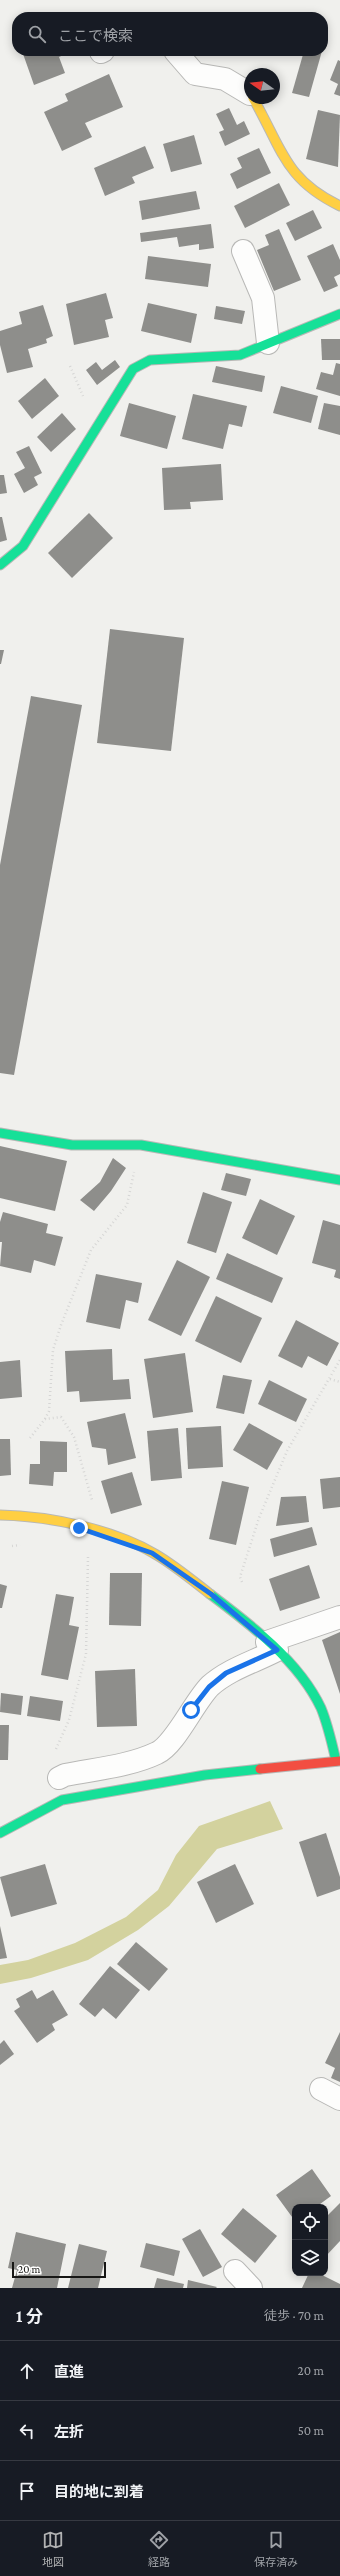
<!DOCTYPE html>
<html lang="ja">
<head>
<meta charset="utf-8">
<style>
	body { margin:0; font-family:"Crimson Pro","Noto Sans JP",serif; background:#20242c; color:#f1f3f6 }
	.controls { position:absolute; right:12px; bottom:12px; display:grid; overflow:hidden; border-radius:8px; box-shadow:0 2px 10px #0003 }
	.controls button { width:36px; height:36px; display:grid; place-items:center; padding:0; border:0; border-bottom:1px solid #363941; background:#171b24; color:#f1f3f6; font:20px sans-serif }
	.compass { position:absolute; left:244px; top:68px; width:36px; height:36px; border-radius:50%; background:#171b24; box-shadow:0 2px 10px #0003; rotate:284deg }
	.scale { position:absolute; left:12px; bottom:10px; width:94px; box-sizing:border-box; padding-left:4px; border:2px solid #171715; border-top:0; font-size:11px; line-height:14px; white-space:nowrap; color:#171715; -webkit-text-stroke:3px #fffffe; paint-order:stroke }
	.stop { position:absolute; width:12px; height:12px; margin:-9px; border:3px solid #1a73e8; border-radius:50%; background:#fff }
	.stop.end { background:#1a73e8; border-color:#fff; box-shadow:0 1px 4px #0008 }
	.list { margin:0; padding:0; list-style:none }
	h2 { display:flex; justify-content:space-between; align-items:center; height:52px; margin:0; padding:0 16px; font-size:17px }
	h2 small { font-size:13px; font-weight:400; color:#9ea1a6 }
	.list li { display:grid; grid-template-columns:26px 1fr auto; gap:12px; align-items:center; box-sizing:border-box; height:60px; padding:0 16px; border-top:1px solid #363941 }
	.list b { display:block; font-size:15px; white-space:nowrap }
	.list em { font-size:13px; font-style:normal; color:#9ea1a6 }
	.icon { flex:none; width:22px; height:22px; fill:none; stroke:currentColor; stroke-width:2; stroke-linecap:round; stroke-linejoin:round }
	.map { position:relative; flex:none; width:340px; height:2288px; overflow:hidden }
	.search { position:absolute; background:#171b24; box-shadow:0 2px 10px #0003; left:12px; right:12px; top:12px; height:44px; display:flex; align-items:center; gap:10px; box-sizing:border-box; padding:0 14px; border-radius:16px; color:#9ea1a6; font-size:15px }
	.sheet { height:232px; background:#171b24 }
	nav { display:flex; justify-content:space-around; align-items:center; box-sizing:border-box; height:56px; border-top:1px solid #363941; background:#171b24; font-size:11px; color:#9ea1a6 }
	nav a { display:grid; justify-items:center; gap:2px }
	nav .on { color:#b1b2b3 }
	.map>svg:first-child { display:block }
	.water { fill:#d3d29e }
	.building { fill:#8e8e8b }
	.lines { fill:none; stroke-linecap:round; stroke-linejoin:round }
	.street-casing { stroke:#b8b8b6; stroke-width:24 }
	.fast-casing { stroke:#b8b8b6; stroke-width:11 }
	.slow-casing { stroke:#b8b8b6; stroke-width:11 }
	.jam-casing { stroke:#b8b8b6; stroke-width:11 }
	.path { stroke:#d6d6d5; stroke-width:2.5; stroke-dasharray:1 3; stroke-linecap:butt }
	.street { stroke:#fdfdfc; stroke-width:22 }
	.fast { stroke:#16e098; stroke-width:9 }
	.slow { stroke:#ffcf43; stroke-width:9 }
	.jam { stroke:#f24e42; stroke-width:9 }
	.route { stroke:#1a73e8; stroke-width:5 }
</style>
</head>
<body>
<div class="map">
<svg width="340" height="2288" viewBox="0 0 340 2288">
	<rect width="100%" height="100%" fill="#f0f0ed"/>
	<path class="water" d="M270,1801L283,1829L217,1849L169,1906L138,1930L88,1960L31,1978L0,1984V1965L28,1960L75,1943L126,1917L158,1890L176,1855L199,1826Z"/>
	<g class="building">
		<path d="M323,27L328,29L323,45Z"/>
		<path d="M22,51H72L59,57L65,73L34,85Z"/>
		<path d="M304,51H322L309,97L292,93Z"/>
		<path d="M338,60L340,61V96L334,94L338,84L330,80Z"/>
		<path d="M109,74L123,107L85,123L92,137L62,151L44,112L68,101L65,94Z"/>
		<path d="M229,108L237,125L244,121L250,134L225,146L219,132L224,130L216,114Z"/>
		<path d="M318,110L340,115L338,167L306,159Z"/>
		<path d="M194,135L202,164L171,172L163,144Z"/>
		<path d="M145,146L154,168L132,177L135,183L105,196L94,168Z"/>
		<path d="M259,148L271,173L237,189L230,174L242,168L237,158Z"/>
		<path d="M279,183L290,205L245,228L234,206Z"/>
		<path d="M196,191L200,209L142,220L139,201Z"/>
		<path d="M313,210L322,228L295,241L286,223Z"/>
		<path d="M211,224L214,248L199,250V244L179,247L177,237L141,242L140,233Z"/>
		<path d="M279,229L301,280L274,291L257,250L269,245L265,235Z"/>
		<path d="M333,244L340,260V274L334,277L338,286L324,292L307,256Z"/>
		<path d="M148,256L211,264L208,287L145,279Z"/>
		<path d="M106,293L113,318L105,320L109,337L74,345L66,304Z"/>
		<path d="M148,303L197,314L191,343L141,331Z"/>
		<path d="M43,305L53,336L46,339L47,343L28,349L33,367L7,373L0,345V331L22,324L19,312Z"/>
		<path d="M216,306L245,311L242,324L214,319Z"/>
		<path d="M321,339H340V360H322Z"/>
		<path d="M115,360L120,367L97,385L86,370L96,362L102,370Z"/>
		<path d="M336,363L340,364V396L316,389L321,372L333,375Z"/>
		<path d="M216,366L265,376L262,392L212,382Z"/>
		<path d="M45,378L59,396L32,419L18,401Z"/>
		<path d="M281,386L318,396L311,423L273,413Z"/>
		<path d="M193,394L247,406L242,427L229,424L223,449L182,439Z"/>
		<path d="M129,403L176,416L167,449L120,436Z"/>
		<path d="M324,403L340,406V435L318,429Z"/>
		<path d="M62,413L76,429L51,452L37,437Z"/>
		<path d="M29,446L42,473L34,477L38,485L24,493L14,474L25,468L16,452Z"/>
		<path d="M221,464L223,500L190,502L191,509L164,510L162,468Z"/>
		<path d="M0,475H4L7,493L0,494Z"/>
		<path d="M89,513L113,538L72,578L48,553Z"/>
		<path d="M0,517H2L7,540L0,542Z"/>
		<path d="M110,629L184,638L171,751L97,743Z"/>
		<path d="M0,650H4L1,664H0Z"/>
		<path d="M31,696L82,705L14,1075L0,1073V865Z"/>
		<path d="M0,1146L67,1161L55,1211L0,1198Z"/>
		<path d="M113,1158L126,1168L111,1191L94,1211L80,1200L100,1182Z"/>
		<path d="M226,1173L251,1179L246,1196L221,1190Z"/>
		<path d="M203,1192L232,1202L216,1253L187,1243Z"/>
		<path d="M260,1199L295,1216L277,1255L242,1238Z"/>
		<path d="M3,1212L48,1224L46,1233L63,1237L55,1266L34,1260L31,1273L0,1266L2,1242H0V1222Z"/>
		<path d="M323,1220L340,1225V1279L334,1277L336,1270L312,1263Z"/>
		<path d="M227,1253L283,1278L272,1303L216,1279Z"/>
		<path d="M177,1260L210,1277L181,1336L148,1320Z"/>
		<path d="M96,1274L142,1283L138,1303L126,1300L120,1329L86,1322Z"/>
		<path d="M216,1296L262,1318L241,1363L195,1341Z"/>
		<path d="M296,1320L339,1343L327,1366L308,1356L302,1368L278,1356Z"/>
		<path d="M112,1349L113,1380L129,1379L131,1399L80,1402L79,1391L67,1392L65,1351Z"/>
		<path d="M185,1353L193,1412L153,1418L144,1359Z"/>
		<path d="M20,1360L22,1397L0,1399V1362Z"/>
		<path d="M223,1375L252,1380L244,1414L216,1408Z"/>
		<path d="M269,1380L307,1399L296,1422L258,1404Z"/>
		<path d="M125,1413L136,1458L108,1465L106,1449L92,1447L87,1422Z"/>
		<path d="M249,1423L283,1442L267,1470L233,1450Z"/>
		<path d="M221,1426L223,1467L188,1469L186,1428Z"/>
		<path d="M178,1428L182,1478L151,1481L147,1431Z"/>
		<path d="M0,1439H10L11,1475L0,1476Z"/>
		<path d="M40,1441L67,1442V1472H54L53,1486L29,1484L30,1464H40Z"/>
		<path d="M132,1472L142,1505L111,1514L101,1481Z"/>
		<path d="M340,1477V1507L323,1509L320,1479Z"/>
		<path d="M222,1481L249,1487L236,1545L209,1539Z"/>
		<path d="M306,1496L309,1522L276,1526L281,1497Z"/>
		<path d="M312,1527L317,1545L274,1557L270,1539Z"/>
		<path d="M309,1565L320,1598L280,1611L269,1579Z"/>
		<path d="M110,1573H142L141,1626L109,1625Z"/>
		<path d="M0,1584L7,1586L2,1608H0Z"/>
		<path d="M56,1594L74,1597L69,1625L79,1627L68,1680L41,1675Z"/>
		<path d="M340,1632V1694L322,1640Z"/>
		<path d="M135,1669L137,1726L97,1727L95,1671Z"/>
		<path d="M1,1693L23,1696L21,1715L0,1712Z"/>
		<path d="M30,1696L63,1701L60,1721L27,1716Z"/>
		<path d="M0,1725H9L8,1760H0Z"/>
		<path d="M326,1833L340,1877V1889L317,1897L299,1842Z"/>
		<path d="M45,1864L57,1904L11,1917L0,1877Z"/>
		<path d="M235,1864L254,1904L216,1923L197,1882Z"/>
		<path d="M0,1926L7,1958L0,1959Z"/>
		<path d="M136,1942L168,1969L149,1991L117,1964Z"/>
		<path d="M110,1966L140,1990L116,2019L103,2008L95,2017L79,2004Z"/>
		<path d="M32,1990L37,1999L53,1990L68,2015L52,2024L55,2030L37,2043L14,2011L20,2007L16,1999Z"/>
		<path d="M340,2032V2082L331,2078L335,2068L325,2063Z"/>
		<path d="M4,2040L14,2054L0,2065V2044Z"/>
		<path d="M312,2169L331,2196L316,2207H295V2221L276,2195Z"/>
		<path d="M340,2203V2241L325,2257V2218Z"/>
		<path d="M243,2208L277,2236L255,2263L221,2234Z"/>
		<path d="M200,2229L222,2267L203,2277L182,2239Z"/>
		<path d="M16,2232L66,2244L57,2288H12L17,2270L8,2268Z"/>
		<path d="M146,2243L180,2251L174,2276L140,2267Z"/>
		<path d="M79,2244L107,2251L98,2288H68Z"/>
		<path d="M309,2273H318L340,2284V2288H302Z"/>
		<path d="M157,2278L184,2284L183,2288H154Z"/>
		<path d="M188,2280L217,2287L216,2288H187Z"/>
	</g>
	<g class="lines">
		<defs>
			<g id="street">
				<path d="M175,51L195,74L225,79L250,94"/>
				<path d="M101,52L103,51"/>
				<path d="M243,251L263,298L268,343"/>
				<path d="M267,1642L340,1617"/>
				<path d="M59,1778L65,1775C95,1769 130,1766 157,1753C175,1745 194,1702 210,1686C229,1669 254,1662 277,1650"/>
				<path d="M321,2089L340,2099"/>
				<path d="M235,2271L251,2288"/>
			</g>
			<g id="fast">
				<path d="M0,565L23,546L133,369L150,360L240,355L340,314"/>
				<path d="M0,1133L72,1145H141L340,1180"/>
				<path d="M210,1594C250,1624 299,1661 321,1708C328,1725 332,1743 336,1761"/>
				<path d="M0,1833L62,1800L205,1775L260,1769"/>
			</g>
			<g id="slow">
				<path d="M253,98C282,148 284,179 340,206"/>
				<path d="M0,1515C49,1516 113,1529 155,1554C174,1565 192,1580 210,1594"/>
			</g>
			<path id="jam" d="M260,1769L340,1761"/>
		</defs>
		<use href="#street" class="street-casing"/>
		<use href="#fast" class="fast-casing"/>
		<use href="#slow" class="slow-casing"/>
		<use href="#jam" class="jam-casing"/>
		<g class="path">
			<path d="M70,366L83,396"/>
			<path d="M330,1379L340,1382"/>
			<path d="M45,1419L49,1411L53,1350L61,1325L91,1250L127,1205L134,1172"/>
			<path d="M30,1438L45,1419L61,1417L74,1437L92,1500"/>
			<path d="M12,1546L20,1545"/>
			<path d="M242,1582L240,1577L259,1518L287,1451L340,1360"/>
			<path d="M56,1749L69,1720L86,1654L88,1557"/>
		</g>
		<use href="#street" class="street"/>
		<use href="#fast" class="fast"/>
		<use href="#slow" class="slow"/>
		<use href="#jam" class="jam"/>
	</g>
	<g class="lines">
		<path class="route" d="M79,1528L152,1553L211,1594L277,1650L226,1673L209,1687L191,1710"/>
	</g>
</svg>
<div class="controls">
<button><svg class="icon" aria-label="locate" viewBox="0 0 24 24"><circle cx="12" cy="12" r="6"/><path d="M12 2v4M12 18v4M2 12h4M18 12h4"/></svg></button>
<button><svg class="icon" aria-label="layers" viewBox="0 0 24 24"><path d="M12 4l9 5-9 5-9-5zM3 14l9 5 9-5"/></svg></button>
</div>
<svg class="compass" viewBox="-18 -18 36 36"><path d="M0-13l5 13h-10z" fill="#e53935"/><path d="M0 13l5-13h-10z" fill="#9ea1a6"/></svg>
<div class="scale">20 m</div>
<div class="stop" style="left:191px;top:1710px"></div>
<div class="stop end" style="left:79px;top:1528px"></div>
<div class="search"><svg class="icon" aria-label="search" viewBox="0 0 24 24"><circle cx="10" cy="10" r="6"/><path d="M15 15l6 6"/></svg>ここで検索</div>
</div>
<section class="sheet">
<h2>1 分<small>徒歩 · 70 m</small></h2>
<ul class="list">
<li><svg class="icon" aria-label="ahead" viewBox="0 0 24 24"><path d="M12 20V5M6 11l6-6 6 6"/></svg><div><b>直進</b></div><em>20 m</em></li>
<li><svg class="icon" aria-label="left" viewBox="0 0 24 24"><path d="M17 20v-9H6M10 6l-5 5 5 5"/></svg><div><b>左折</b></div><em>50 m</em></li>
<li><svg class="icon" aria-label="arrive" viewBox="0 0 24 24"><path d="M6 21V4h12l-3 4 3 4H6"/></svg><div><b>目的地に到着</b></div></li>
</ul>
</section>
<nav>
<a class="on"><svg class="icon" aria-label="map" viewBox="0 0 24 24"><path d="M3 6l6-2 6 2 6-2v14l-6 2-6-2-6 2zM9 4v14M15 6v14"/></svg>地図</a>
<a><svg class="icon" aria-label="directions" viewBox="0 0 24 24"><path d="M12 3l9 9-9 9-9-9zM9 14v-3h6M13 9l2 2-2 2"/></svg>経路</a>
<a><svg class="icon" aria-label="saved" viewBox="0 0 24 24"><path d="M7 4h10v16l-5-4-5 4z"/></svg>保存済み</a>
</nav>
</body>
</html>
